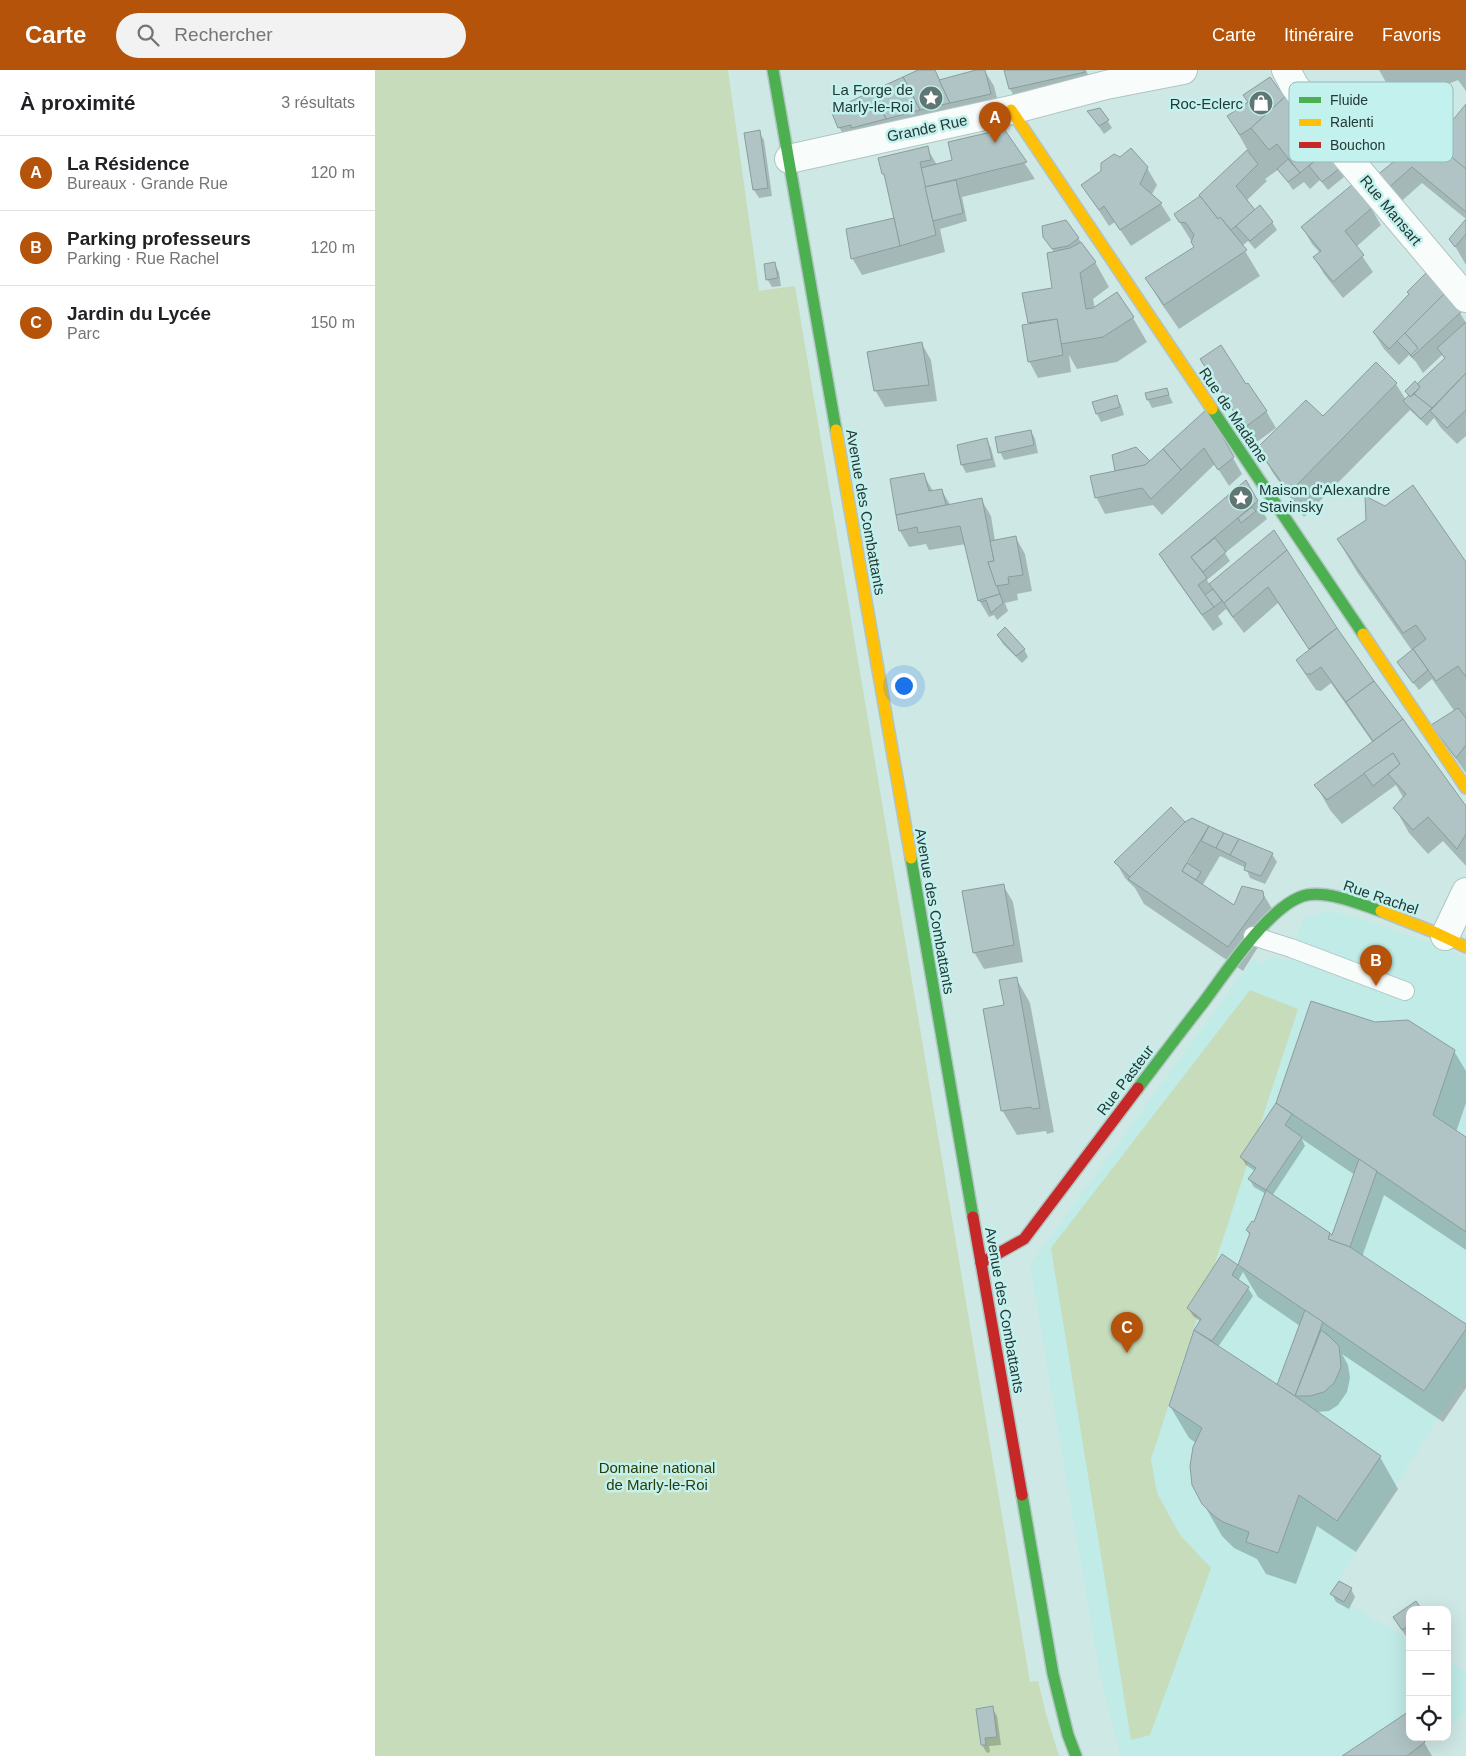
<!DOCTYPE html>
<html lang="fr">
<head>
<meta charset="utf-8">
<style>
	body { margin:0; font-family:Helvetica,sans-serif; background:#f2f2f2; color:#202124 }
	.controls { position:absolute; right:15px; bottom:15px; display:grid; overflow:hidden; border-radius:10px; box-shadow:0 5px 20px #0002 }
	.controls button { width:45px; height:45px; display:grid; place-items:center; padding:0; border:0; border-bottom:1px solid #e0e0e0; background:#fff; color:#202124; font:25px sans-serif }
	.you { position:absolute; left:528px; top:615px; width:18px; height:18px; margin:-12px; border:4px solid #fff; border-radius:50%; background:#1a73e8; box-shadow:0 0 0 8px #1a73e833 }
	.badge { display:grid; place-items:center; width:32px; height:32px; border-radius:50%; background:#b45309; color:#fff; font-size:16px; font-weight:700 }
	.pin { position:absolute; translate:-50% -41px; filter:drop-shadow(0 1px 2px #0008) }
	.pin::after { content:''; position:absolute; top:26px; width:18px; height:15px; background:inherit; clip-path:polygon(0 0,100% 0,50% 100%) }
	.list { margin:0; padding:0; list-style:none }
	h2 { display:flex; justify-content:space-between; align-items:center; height:65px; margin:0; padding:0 20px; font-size:21px }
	h2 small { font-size:16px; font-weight:400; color:#757577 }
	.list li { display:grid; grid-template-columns:32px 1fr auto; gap:15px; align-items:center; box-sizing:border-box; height:75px; padding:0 20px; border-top:1px solid #e0e0e0 }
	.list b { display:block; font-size:19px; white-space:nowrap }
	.list p { margin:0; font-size:16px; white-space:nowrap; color:#757577 }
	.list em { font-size:16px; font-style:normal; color:#757577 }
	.icon { flex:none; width:28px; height:28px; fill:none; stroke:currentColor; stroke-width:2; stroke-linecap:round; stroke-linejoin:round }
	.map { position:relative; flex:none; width:1091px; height:1686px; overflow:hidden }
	header { display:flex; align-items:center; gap:30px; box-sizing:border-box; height:70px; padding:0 25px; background:#b45309; color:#fff }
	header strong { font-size:24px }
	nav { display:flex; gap:28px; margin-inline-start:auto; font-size:18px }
	.search { width:350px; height:45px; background:#f2f2f2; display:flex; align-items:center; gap:12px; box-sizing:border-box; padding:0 18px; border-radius:28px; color:#757577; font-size:19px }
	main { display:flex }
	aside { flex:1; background:#fff }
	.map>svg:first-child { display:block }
	.built { fill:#c0ebe7 }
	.green { fill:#c6dcba; fill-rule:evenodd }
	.shadow { fill:#0003; fill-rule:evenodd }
	.building { fill:#b0c4c5; stroke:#8a9d9e }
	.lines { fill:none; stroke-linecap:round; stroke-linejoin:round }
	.lane-casing { stroke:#b1c5c3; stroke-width:20 }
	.street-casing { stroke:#b1c5c3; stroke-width:30 }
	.fast-casing { stroke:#b1c5c3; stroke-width:14 }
	.slow-casing { stroke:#b1c5c3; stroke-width:14 }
	.jam-casing { stroke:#b1c5c3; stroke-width:14 }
	.lane { stroke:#f8fcfb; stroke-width:18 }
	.street { stroke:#f8fcfb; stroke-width:28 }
	.fast { stroke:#4caf50; stroke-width:11 }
	.slow { stroke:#ffc107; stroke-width:11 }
	.jam { stroke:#c62828; stroke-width:11 }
	.labels { text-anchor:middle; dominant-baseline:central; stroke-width:5; stroke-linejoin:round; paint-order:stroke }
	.poi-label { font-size:15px; fill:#253836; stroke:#c3f2ee; text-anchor:end }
	.street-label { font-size:15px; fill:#253836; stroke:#c3f2ee }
	.park-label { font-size:15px; fill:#2e3b02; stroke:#c3f2ee }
	.key { fill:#c3f2ee; stroke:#94bab7; stroke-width:1 }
	.key-label { font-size:14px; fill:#253836 }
</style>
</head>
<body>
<header>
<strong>Carte</strong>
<div class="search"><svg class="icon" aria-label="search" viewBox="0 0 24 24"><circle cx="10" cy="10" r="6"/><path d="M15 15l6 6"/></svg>Rechercher</div>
<nav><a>Carte</a><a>Itinéraire</a><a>Favoris</a></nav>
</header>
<main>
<aside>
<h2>À proximité<small>3 résultats</small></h2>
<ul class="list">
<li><span class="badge">A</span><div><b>La Résidence</b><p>Bureaux · Grande Rue</p></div><em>120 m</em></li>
<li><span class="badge">B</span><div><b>Parking professeurs</b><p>Parking · Rue Rachel</p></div><em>120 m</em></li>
<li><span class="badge">C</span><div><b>Jardin du Lycée</b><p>Parc</p></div><em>150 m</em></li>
</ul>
</aside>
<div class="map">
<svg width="1091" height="1686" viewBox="0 0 1091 1686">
	<rect width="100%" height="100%" fill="#cee8e5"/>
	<g class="built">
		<path d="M952,841L969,844L1065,876L1091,889V1307L1062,1349L955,1524L1035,1570V1667H1058L1031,1686H746L725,1604L655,1195L878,889L887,894L897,887L912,890L929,848Z"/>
		<path d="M1072,1591L1091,1602V1644L1072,1657Z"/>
	</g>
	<g class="green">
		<path d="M0,0H353L384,221L420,216L655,1612L663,1611L671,1644L684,1686H0ZM618,1637L622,1666L610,1668L611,1674L606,1675L601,1640Z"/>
		<path d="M875,920L923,939L776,1389L782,1423L805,1465L836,1498L775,1665L756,1670L676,1178Z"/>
	</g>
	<g class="shadow">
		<path d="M546,0H559L565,11L609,0L619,16L625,40L474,74L464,57Z"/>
		<path d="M630,0H711L719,19L645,36L635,19Z"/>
		<path d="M1004,0H1091V21L1083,10L1058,20L1056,16L1047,19L1046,25L1038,28L1033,25L1029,17L1016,21Z"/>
		<path d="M1091,36V149L1047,113L1021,136L1003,106L1059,75Z"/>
		<path d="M714,42L732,50L737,58L729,64Z"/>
		<path d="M854,47L950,82L969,107L953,120L945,110L935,119L929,112L918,120L904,99L890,109L892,111L871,131L880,142L897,152L902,160L880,179L873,171L867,176L885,206L804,259L786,233L772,209L820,177L800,145L826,127L825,125L873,81Z"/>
		<path d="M628,60L660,109L587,127L592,151L565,159L570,182L487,205L477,188L521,149L512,111L508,104L552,78L562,95L578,91Z"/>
		<path d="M384,62L389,70L397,126L384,128L379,120L370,64Z"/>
		<path d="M772,98L782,115L776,126L786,134L796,150L756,176L740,152L734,156L708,116Z"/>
		<path d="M996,138L1006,155L981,177L998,202L968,228L949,204L939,187L945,183L937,174L927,157Z"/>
		<path d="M691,151L720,192L734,217L718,229L720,238L758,248L772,272L742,292L702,299L694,285L696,302L663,308L654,291L655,255L649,224L678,219L680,183L669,167Z"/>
		<path d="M1091,151V195L1076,169Z"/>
		<path d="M399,193L404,202L406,216L397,217L392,209Z"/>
		<path d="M1085,243L1091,253V366L1082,374L1066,358L1059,348L1052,356L1035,340L929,447L898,403L883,378L948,347L1001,293L1021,314L1031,330L1042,315L1070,289L1067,285L1048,303L1041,292L1034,285L1024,295L1009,279L999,263Z"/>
		<path d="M547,274L556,290L562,331L510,337L500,320Z"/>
		<path d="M836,306L871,316L891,341L901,358L879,374Z"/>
		<path d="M791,319L798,333L777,338L773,330Z"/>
		<path d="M741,327L746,335L749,345L726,352L722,344Z"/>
		<path d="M832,341L867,404L854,416L840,394L787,445L778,435L730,444L721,427L775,392Z"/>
		<path d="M656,361L660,369L663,383L629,390L625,382Z"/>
		<path d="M612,370L616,378L621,397L591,403L587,395L583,376Z"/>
		<path d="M548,404L558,421H567L576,436L606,429L616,446L620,471L641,468L650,484L657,521L642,524L643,530L630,533L633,541L622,550L619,545L614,547L604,530L591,474L554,480L551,474L534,477L525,461L516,410Z"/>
		<path d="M871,412L892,449L850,483L855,491L832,510L835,515L899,462L960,559L1091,739V796L1068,771L1053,784L1034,763L1020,738L1029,729L1021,715L967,754L955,740L941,715L998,673L956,613L946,621L941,620L932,607L922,590L934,580L903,533L869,563L851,539L843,546L848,554L838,561L795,501L785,485Z"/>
		<path d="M963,470L1091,494V703L1057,655L1080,642L1057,609L1044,620L1028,600L1038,582L982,502Z"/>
		<path d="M623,566L649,579L653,587L647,593L628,574Z"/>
		<path d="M817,749L897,784L902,792L890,814L875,808L871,798L845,786L827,816L860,837L887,822L902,847L868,901L769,834L760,818L750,808L741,792ZM816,783L818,784L805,806L803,805Z"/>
		<path d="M628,815L638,832L648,892L609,899L599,882Z"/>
		<path d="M641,908L655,933L679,1062L672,1064L671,1061L642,1065L627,1040L630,936Z"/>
		<path d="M1079,981L1091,1001V1033L1081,1062L1091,1069V1180L1009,1125L987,1187L1091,1256V1318L1068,1352L967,1284L973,1295L975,1308L972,1322L963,1335L954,1341L941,1342L1005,1387L1023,1419L981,1482L942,1456L921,1514L891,1504L882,1489L859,1478L847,1466L828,1433L821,1373L814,1368L795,1336L820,1260L826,1252L818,1246L813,1238L848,1186L864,1197L875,1166L872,1160L880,1154L891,1124L879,1117L874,1109L880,1101L871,1095L866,1087L902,1033ZM927,1069L980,1105L958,1167L897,1126L930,1076ZM868,1202L883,1227L925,1256L903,1316L843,1277L878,1226L873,1218L863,1211Z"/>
		<path d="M976,1519L980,1527L974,1539L961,1532L957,1524Z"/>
		<path d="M1041,1532L1035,1540V1566L1032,1568L1019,1548Z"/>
		<path d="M617,1638L622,1646L626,1675L614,1676L615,1682L612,1683L607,1675Z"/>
		<path d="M1035,1667H1046L1057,1686H969Z"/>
	</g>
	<g class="building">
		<path d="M543,0H560L575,33L545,40L528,7Z"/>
		<path d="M601,0H610L616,24L575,33L564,10Z"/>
		<path d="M629,0H709L710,2L634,19Z"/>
		<path d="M528,7L545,40L511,49L497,21Z"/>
		<path d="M895,7L910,27L876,58L865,65L852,46L873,32L868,25Z"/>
		<path d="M497,21L511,49L476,58V55L463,58L456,41Z"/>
		<path d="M910,27L951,81L925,103L902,74L894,80L876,58Z"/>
		<path d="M1091,34V99L1090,100L1059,73Z"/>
		<path d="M725,38L734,50L724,56L712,41Z"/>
		<path d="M629,59L652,92L550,117L546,98L577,90L573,72Z"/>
		<path d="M385,60L393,118L378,120L369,63Z"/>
		<path d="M1048,63L1091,99V142L1037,97L1011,120L1001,106L1027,85Z"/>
		<path d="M553,76L556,90L545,92L561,165L525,176L509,104H507L503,88Z"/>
		<path d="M756,78L773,97L765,114L787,133L745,160L729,136L724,140L706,115L726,101V93L739,84L745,87Z"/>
		<path d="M872,80L883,94L861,116L880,140L856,160L845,147L843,149L824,125Z"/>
		<path d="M951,81L965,98L947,112L934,96Z"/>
		<path d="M913,89L925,103L913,112L902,99Z"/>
		<path d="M581,110L588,143L558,151L550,117Z"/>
		<path d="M978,114L998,137L970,161L989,185L958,212L938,187L946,181L926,157Z"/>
		<path d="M825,126L843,149L845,147L872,180L789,235L770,208L819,177L816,172L819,165L811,153L804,152L799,144Z"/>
		<path d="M885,135L898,152L875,171L861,156Z"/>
		<path d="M519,148L525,176L476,189L471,159Z"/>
		<path d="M1091,149V164L1080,177L1074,169Z"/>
		<path d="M691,150L704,168L693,176L677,179L668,167L667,156Z"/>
		<path d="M706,172L721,192L705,203L711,239L718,238L742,222L759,247L728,267L686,274L682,249L653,253L647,223L677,218L672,183L695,178Z"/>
		<path d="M400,192L403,208L391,210L389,194Z"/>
		<path d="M1052,202L1070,223L1014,279L998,262L1034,224L1032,222Z"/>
		<path d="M1070,223L1086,242L1037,287L1036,285L1043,278L1030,263Z"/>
		<path d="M682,249L688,285L653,292L647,255Z"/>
		<path d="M1091,252V303L1057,338L1039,324L1045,317L1042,314L1070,288L1062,278Z"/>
		<path d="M1030,263L1043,278L1036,285L1022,271Z"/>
		<path d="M547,272L554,315L499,321L492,282Z"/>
		<path d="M846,275L871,314L873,313L892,341L869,358L825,289Z"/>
		<path d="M1001,292L1022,313L914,423L882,378L931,330L948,346Z"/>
		<path d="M1091,303V340L1072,358L1055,341Z"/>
		<path d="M1040,311L1045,317L1035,327L1030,321Z"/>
		<path d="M792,318L794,325L772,330L770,323Z"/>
		<path d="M1039,324L1057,338L1046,349L1028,331L1034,325L1035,327Z"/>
		<path d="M742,325L745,337L721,344L717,332Z"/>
		<path d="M832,339L859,387L843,400L829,378L806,400L788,379Z"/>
		<path d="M656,360L659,375L623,383L620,367Z"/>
		<path d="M612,368L617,389L586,395L582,375Z"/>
		<path d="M761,377L775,391L770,395L740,401L737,385Z"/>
		<path d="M788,379L806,400L776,429L767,418L720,428L715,406L770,395Z"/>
		<path d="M549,403L554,421L567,419L571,435L521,445L515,409Z"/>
		<path d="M871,410L883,431L816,487L832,508L823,515L839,537L827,545L784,484Z"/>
		<path d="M1038,415L1091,492V607L1083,596L1061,611L1038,579L1051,569L1041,555L1028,563L962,469L991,450L990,426L1010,436Z"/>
		<path d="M607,428L619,491L613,492L625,524L603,531L585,456L543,463L542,457L524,461L521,445Z"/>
		<path d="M877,437L881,441L866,453L863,448Z"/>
		<path d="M899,460L912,480L849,533L834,514Z"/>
		<path d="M641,466L648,505L633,507L634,514L621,516L613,492L619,491L615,471Z"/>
		<path d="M840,468L851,482L828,502L816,487Z"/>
		<path d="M912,480L962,558L934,579L893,517L858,547L849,533Z"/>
		<path d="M838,519L847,531L839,537L830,525Z"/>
		<path d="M625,524L628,533L616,543L611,530L606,532L605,530Z"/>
		<path d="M630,557L650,579L641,586L622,565Z"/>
		<path d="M962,558L999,611L971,632L946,597L936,604H931L921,590Z"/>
		<path d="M1038,579L1053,600L1038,613L1022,592Z"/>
		<path d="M999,611L1028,649L998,671L971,632Z"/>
		<path d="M1083,638L1091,648V675L1081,688L1056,655Z"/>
		<path d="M1028,649L1091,736V764L1082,779L1053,747L1038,760L1018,738L1031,724L1013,704L1025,694L1018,683L952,730L939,715Z"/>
		<path d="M1018,683L1025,694L998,716L989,703Z"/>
		<path d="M796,737L810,752L755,807L739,792Z"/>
		<path d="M817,748L834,756L807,801L859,835L867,816L888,821L889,828L853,877L753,809L810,752Z"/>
		<path d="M834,756L849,763L841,778L826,771Z"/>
		<path d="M849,763L864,769L855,785L841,778Z"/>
		<path d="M864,769L898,783L886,806L869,800L871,793L855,785Z"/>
		<path d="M812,793L826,802L821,810L807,801Z"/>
		<path d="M629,814L639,875L598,883L587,821Z"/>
		<path d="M642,907L665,1038L657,1039L656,1037L626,1041L608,939L629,935L624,910Z"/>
		<path d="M936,931L1000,952L1033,950L1080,980L1058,1045L1091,1067V1162L901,1033Z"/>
		<path d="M901,1033L917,1044L910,1055L927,1067L891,1120L873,1109L881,1098L865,1087Z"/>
		<path d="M984,1089L1002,1101L975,1177L953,1169L955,1163L957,1165Z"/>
		<path d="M891,1120L955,1163L953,1169L975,1177L1091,1254V1259L1049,1321L863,1195L875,1163L871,1160L877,1151L879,1152Z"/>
		<path d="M847,1184L863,1195L857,1205L874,1217L837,1271L819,1260L826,1249L812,1238Z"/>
		<path d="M930,1240L948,1252L920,1326L902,1315Z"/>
		<path d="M819,1260L920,1326L1006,1386L962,1451L924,1425L903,1483L871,1472L874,1462L848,1452L839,1446L827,1434L817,1415L815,1396L818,1377L827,1358L794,1336Z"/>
		<path d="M946,1260L954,1266L964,1276L966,1296L965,1300L959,1313L949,1322L935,1326H920Z"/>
		<path d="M964,1511L977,1518L969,1532L955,1524Z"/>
		<path d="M1041,1531L1047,1540H1035V1555L1027,1560L1018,1547Z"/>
		<path d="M618,1636L622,1667L610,1668L611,1675H606L601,1639Z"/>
		<path d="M1033,1642L1035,1645V1667H1047L1050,1672L1032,1686H967Z"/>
	</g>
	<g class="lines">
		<defs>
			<path id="lane" d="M878,866L916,878L1030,921"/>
			<g id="street">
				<path d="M911,0L919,15L971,86L1091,228"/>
				<path d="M414,89L636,40L731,15L808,0"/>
				<path d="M1070,866L1091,822"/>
			</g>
			<g id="fast">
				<path d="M398,0L461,360"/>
				<path d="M837,339L988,564"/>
				<path d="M536,788L598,1147"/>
				<path d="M763,1018C785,989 806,961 828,933C850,904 896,832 932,825C954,821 985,834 1006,841"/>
				<path d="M647,1425L678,1604L693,1665L701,1686"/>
			</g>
			<g id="slow">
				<path d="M636,40L837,339"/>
				<path d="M461,360L536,788"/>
				<path d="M988,564L1091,718"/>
				<path d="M1006,841L1059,862L1091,877"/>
			</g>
			<g id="jam">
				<path d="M598,1147L647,1425"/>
				<path d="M606,1193L649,1169L763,1018"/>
			</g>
		</defs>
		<use href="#lane" class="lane-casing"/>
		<use href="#street" class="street-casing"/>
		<use href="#fast" class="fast-casing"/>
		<use href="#slow" class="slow-casing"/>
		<use href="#jam" class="jam-casing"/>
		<use href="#lane" class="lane"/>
		<use href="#street" class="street"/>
		<use href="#fast" class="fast"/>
		<use href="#slow" class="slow"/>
		<use href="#jam" class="jam"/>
	</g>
	<defs>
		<symbol id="sight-disc" viewBox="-11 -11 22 22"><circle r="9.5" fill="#607673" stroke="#c3f2ee"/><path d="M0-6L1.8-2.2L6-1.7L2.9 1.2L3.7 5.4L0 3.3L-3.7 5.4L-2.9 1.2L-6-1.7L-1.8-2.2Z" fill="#fff"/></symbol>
		<symbol id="shop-disc" viewBox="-11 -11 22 22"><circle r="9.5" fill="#607673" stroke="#c3f2ee"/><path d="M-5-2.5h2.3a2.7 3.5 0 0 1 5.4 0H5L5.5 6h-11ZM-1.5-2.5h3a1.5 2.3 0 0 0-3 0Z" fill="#fff"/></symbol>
	</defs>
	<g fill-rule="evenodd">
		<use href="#sight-disc" x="542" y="14" width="28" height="28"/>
		<use href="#shop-disc" x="872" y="19" width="28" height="28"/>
		<use href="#sight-disc" x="852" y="414" width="28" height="28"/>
	</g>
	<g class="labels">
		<g class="poi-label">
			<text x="538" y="19">La Forge de<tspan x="538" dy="17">Marly-le-Roi</tspan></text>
			<text x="868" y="33">Roc-Eclerc</text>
			<text x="884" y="419" text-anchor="start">Maison d'Alexandre<tspan x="884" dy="17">Stavinsky</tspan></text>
		</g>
		<g class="street-label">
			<text transform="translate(552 58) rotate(-12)">Grande Rue</text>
			<text transform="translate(1016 140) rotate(50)">Rue Mansart</text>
			<text transform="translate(859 345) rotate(56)">Rue de Madame</text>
			<text transform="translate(491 442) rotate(80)">Avenue des Combattants</text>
			<text transform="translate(1006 827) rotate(19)">Rue Rachel</text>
			<text transform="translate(560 841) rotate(80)">Avenue des Combattants</text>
			<text transform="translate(750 1010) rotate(-53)">Rue Pasteur</text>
			<text transform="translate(630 1240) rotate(80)">Avenue des Combattants</text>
		</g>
		<g class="park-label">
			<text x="282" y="1397">Domaine national<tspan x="282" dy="17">de Marly-le-Roi</tspan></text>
		</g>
	</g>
	<rect x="914" y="12" width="164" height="80" rx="8" class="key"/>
	<rect x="924" y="27" width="22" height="6" fill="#4caf50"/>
	<rect x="924" y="49" width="22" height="7" fill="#ffc107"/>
	<rect x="924" y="72" width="22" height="6" fill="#c62828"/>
	<g class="key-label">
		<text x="955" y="35">Fluide</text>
		<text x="955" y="57">Ralenti</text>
		<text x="955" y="80">Bouchon</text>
	</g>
</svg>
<div class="controls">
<button>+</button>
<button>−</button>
<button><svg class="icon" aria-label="locate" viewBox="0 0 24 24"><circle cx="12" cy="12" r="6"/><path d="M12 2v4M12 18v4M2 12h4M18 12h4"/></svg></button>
</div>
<div class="you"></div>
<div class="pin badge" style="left:620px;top:73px">A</div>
<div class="pin badge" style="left:1001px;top:916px">B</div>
<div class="pin badge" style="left:752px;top:1283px">C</div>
</div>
</main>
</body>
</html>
